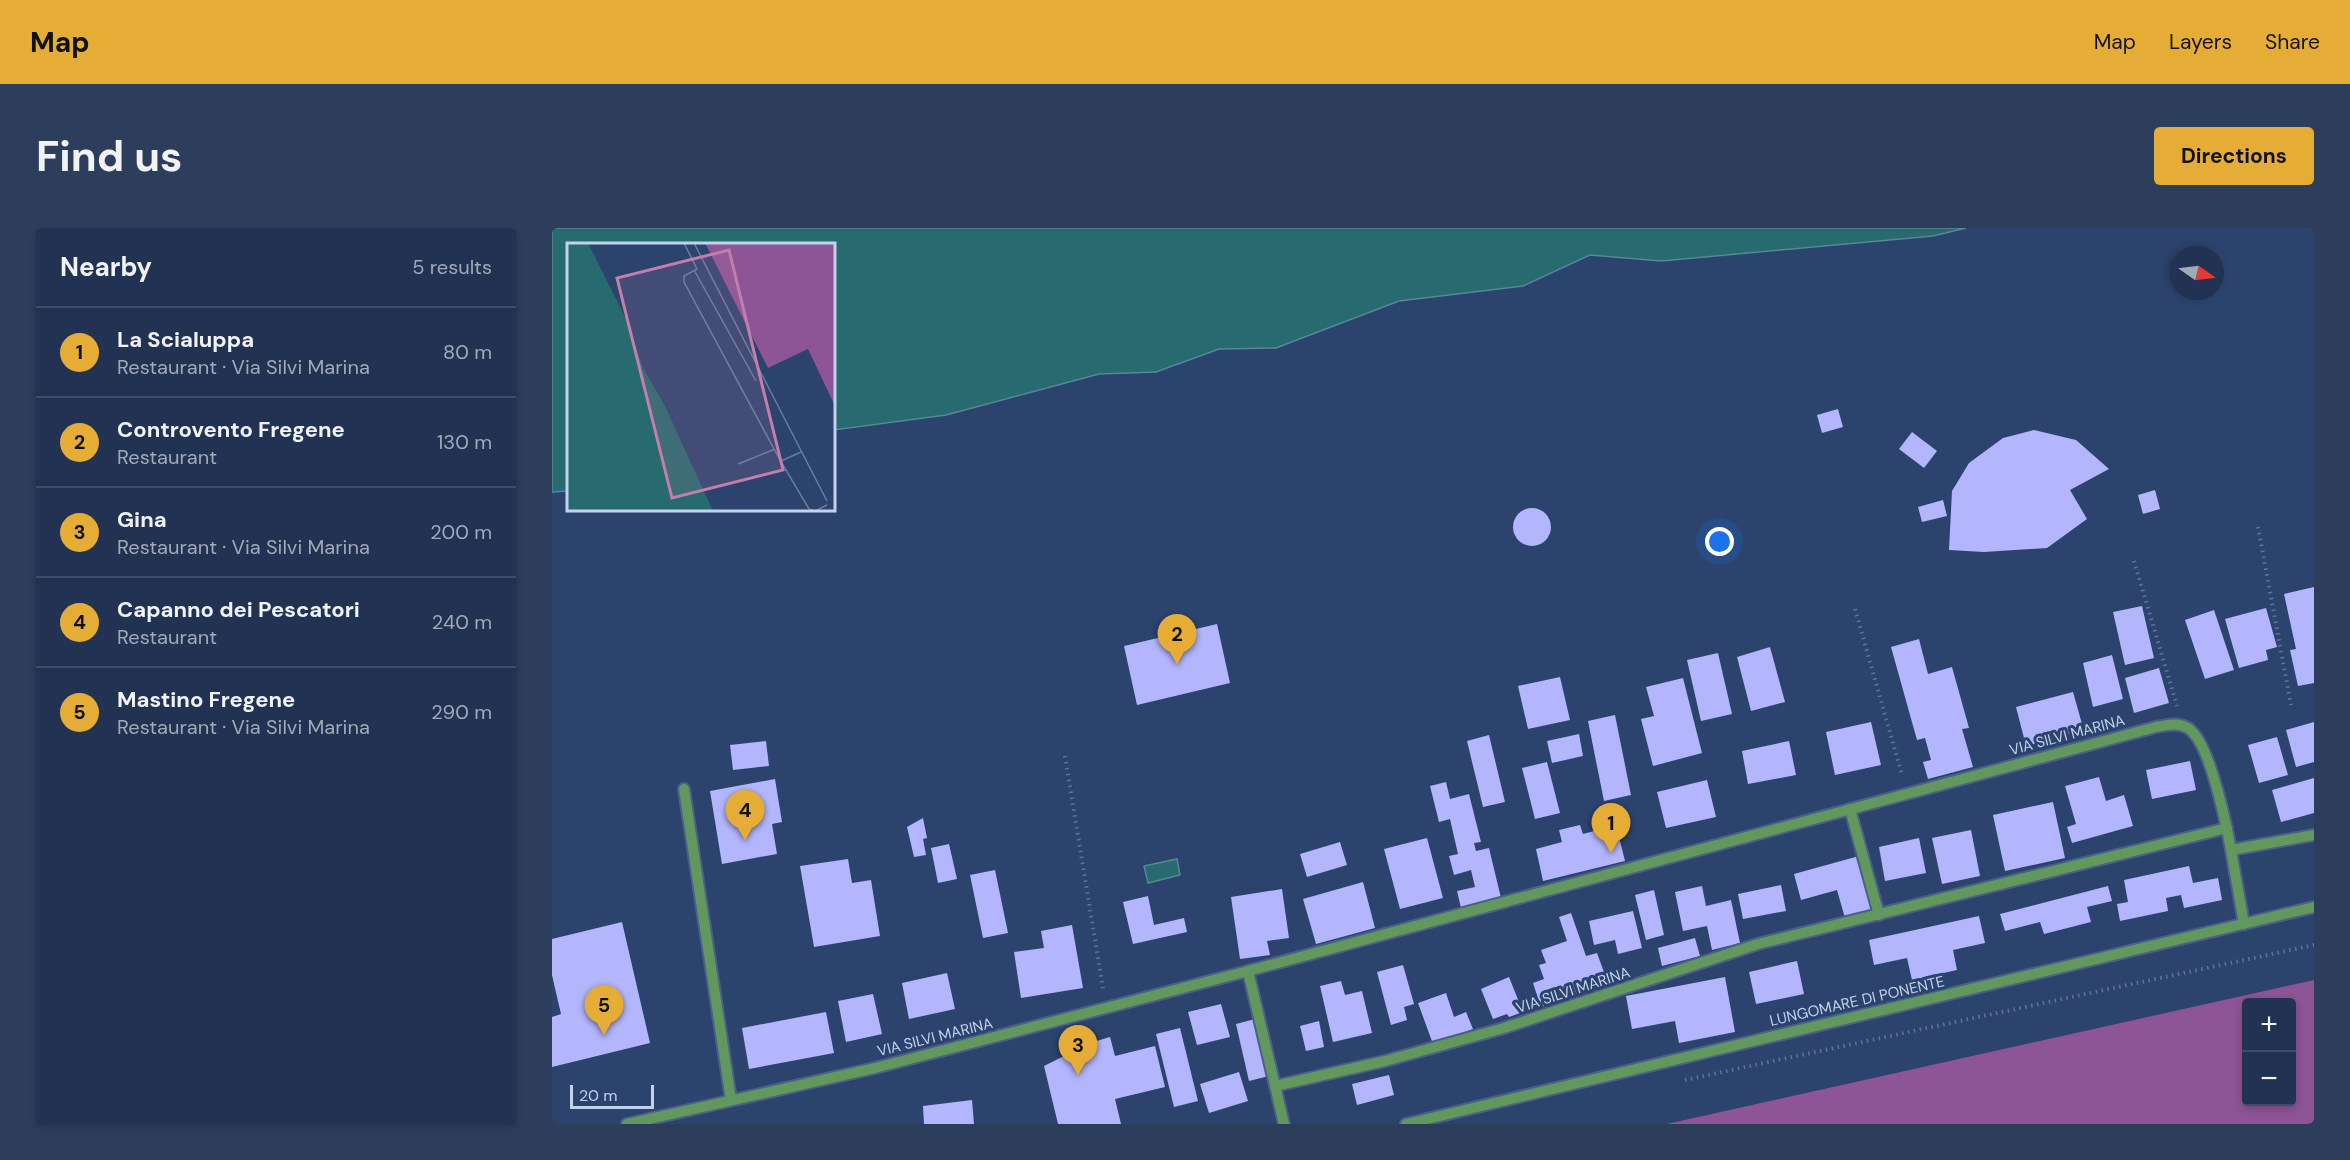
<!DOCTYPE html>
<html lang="en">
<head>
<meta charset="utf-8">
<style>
	body { margin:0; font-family:"DM Sans",sans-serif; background:#2d3e5c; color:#f1f3f6 }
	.controls { position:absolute; right:18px; bottom:18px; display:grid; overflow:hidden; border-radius:6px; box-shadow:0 3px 9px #0003 }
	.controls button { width:54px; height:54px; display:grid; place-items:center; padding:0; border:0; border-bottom:2px solid #3e4d69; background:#213252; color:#f1f3f6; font:30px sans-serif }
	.compass { position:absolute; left:1618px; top:18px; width:54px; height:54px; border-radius:50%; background:#213252; box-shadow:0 3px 9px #0003; rotate:104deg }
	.scale { position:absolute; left:18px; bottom:15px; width:84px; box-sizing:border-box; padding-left:6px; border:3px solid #c3d2ec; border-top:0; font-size:16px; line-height:21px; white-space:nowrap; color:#c3d2ec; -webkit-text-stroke:4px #2c436e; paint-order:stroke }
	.you { position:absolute; left:1168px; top:314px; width:21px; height:21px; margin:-15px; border:4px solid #fff; border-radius:50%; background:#1a73e8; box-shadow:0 0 0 9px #1a73e833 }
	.badge { display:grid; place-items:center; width:39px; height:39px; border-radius:50%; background:#e5ad35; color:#111; font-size:20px; font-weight:700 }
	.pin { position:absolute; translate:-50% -50px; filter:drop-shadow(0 2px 3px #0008) }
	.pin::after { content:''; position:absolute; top:32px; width:21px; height:18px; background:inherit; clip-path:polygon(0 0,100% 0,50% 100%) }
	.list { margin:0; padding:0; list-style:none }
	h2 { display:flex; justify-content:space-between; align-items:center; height:78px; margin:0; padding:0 24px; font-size:26px }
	h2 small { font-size:20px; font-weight:400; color:#a2aab8 }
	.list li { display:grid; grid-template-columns:39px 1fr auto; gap:18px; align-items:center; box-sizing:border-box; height:90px; padding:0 24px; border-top:2px solid #3e4d69 }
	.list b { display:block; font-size:22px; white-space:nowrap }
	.list p { margin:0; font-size:20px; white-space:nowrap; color:#a2aab8 }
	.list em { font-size:20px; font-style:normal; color:#a2aab8 }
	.map { position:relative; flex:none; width:1762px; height:896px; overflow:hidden; border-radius:6px }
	header { display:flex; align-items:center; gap:36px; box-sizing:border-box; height:84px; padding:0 30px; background:#e5ad35; color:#111 }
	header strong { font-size:28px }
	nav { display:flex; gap:33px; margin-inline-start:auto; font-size:21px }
	.intro { display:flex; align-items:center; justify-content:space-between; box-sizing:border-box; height:144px; padding:0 36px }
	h1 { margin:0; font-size:42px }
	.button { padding:15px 27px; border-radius:6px; background:#e5ad35; color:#111; font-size:21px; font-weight:700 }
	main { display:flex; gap:36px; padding:0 36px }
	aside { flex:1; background:#213252; border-radius:6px; box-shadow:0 3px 9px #0003 }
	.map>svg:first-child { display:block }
	.green { fill:#8d5496; fill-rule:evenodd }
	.water { fill:#276a6f; stroke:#568994; stroke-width:1.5 }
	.building { fill:#b3b6fc }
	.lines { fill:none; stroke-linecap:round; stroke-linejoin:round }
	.minor-casing { stroke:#4a6087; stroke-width:14 }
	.path { stroke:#5f7399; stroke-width:4; stroke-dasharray:1.5 4.5; stroke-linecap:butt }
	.minor { stroke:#62975d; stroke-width:10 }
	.labels { text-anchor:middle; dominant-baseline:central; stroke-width:6; stroke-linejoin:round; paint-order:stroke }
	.street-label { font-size:15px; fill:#c3d2ec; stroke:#2c436e }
	.inset-road { fill:none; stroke:#687ca0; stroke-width:1.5 }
	.view { fill:#c37eab; fill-opacity:0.15; stroke:#c37eab; stroke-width:3 }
	.inset-edge { fill:none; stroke:#c3d2ec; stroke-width:3 }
</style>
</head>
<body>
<header>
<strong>Map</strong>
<nav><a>Map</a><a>Layers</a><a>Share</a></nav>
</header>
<div class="intro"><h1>Find us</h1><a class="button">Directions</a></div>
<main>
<aside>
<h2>Nearby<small>5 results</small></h2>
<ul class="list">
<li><span class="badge">1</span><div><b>La Scialuppa</b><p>Restaurant · Via Silvi Marina</p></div><em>80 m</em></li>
<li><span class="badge">2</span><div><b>Controvento Fregene</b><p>Restaurant</p></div><em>130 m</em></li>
<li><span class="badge">3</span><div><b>Gina</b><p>Restaurant · Via Silvi Marina</p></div><em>200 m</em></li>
<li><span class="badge">4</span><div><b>Capanno dei Pescatori</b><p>Restaurant</p></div><em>240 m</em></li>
<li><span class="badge">5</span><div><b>Mastino Fregene</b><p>Restaurant · Via Silvi Marina</p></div><em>290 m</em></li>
</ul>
</aside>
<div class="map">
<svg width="1762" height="896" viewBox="0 0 1762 896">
	<rect width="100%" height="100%" fill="#2c436e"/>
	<path class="green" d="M1762,752V896H1115ZM1694,774H1740V874H1694Z"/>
	<g class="water">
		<path d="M0,0H1414L1381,8L1109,33L1038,27L971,58L847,73L724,120L667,121L604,144L547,146L394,187L282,202V16H16V263L0,264Z"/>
		<path d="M625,631L628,647L596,655L592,638Z"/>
	</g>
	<g class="building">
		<path d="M1286,181L1291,199L1270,205L1265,187Z"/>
		<path d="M1482,202L1524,212L1557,241L1518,262L1535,291L1495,320L1432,324L1397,322L1400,263L1417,235L1451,210Z"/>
		<path d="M1360,204L1385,223L1372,240L1347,221Z"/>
		<path d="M1603,262L1608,281L1591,286L1586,267Z"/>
		<path d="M1391,272L1395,288L1370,294L1366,279Z"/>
		<circle cx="980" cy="299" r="19"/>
		<path d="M1762,359V455L1746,458L1738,422L1744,421L1732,366Z"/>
		<path d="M1590,378L1602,430L1573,437L1561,384Z"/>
		<path d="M1714,380L1725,419L1714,422L1716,432L1687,440L1673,391Z"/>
		<path d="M1662,382L1682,442L1653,451L1633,392Z"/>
		<path d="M665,396L678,455L585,477L572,418Z"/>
		<path d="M1367,411L1376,446L1400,439L1417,500L1410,501L1421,539L1376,551L1371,534L1379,532L1373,510L1365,512L1339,419Z"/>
		<path d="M1218,419L1233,474L1199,483L1185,429Z"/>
		<path d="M1166,425L1180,486L1149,493L1135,432Z"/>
		<path d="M1560,427L1571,471L1541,479L1531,435Z"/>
		<path d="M1607,440L1617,475L1582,485L1573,450Z"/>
		<path d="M1008,449L1018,492L976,501L966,458Z"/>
		<path d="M1131,450L1150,525L1101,538L1089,491L1102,488L1094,459Z"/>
		<path d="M1521,464L1532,503L1474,518L1464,479Z"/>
		<path d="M1063,487L1079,567L1052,573L1036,493Z"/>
		<path d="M1319,494L1329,537L1283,547L1274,504Z"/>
		<path d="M1762,494V534L1744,539L1734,502Z"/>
		<path d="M1027,506L1031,528L1000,535L995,513Z"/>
		<path d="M937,507L953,574L931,579L915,513Z"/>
		<path d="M1725,509L1736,547L1707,555L1696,517Z"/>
		<path d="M214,513L217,538L181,542L178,517Z"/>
		<path d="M1237,513L1244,547L1196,556L1190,523Z"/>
		<path d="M1638,533L1644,562L1600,571L1594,542Z"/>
		<path d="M995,534L1008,585L983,591L970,540Z"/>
		<path d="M1547,549L1554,573L1572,567L1581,598L1520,615L1515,599L1524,596L1513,558Z"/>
		<path d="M1762,550V585L1729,594L1720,562Z"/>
		<path d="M223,551L230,594L220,596L225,626L170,636L158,563Z"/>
		<path d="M1155,552L1164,589L1114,600L1105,564Z"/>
		<path d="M894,554L898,571L917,566L929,614L922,615L924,623L937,620L949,670L909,680L905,663L923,659L919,642L902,647L897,628L906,626L898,591L887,594L878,558Z"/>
		<path d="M1501,574L1513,630L1453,643L1441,587Z"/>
		<path d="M371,590L375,610L371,611L374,627L362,629L355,599Z"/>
		<path d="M1028,597L1031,606L1064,597L1073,633L991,653L984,621L1010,614L1007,602Z"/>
		<path d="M1419,602L1428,648L1390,656L1380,610Z"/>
		<path d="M875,610L891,670L848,681L832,621Z"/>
		<path d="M1367,610L1374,645L1333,653L1327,619Z"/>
		<path d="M788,614L795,637L755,649L748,626Z"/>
		<path d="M397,616L405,651L386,655L379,620Z"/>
		<path d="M1307,628L1321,682L1293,690L1285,662L1249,672L1242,646Z"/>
		<path d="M296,631L300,655L319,652L328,708L262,719L248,638Z"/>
		<path d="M1637,638L1641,655L1666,650L1670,672L1632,680L1629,667L1614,670L1616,683L1568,693L1565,676L1576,674L1572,652Z"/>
		<path d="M443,642L456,705L431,710L418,647Z"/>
		<path d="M811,654L823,700L764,716L751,671Z"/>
		<path d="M1229,657L1234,683L1191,691L1186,666Z"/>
		<path d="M1150,658L1154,678L1179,672L1188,715L1160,722L1155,698L1131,703L1123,664Z"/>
		<path d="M1556,658L1560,673L1535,679L1539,694L1492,706L1488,694L1453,703L1448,686Z"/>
		<path d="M730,661L737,710L715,713L718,727L688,731L679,669Z"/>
		<path d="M1102,662L1112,707L1094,712L1083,667Z"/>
		<path d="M596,668L602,697L632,690L635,704L581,716L571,674Z"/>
		<path d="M1081,683L1090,720L1066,726L1063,712L1042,717L1037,693Z"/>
		<path d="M1019,685L1034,728L1045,725L1056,755L989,779L981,755L992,751L987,737L994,735L989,722L1015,713L1007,689Z"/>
		<path d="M1427,688L1433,715L1401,722L1405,742L1360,752L1355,730L1322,737L1317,712Z"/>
		<path d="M70,694L98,815L0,839V789L9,786L0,747V711Z"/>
		<path d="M520,697L531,760L469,770L462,724L492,720L489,703Z"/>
		<path d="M1143,710L1148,728L1110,738L1106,720Z"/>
		<path d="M1245,733L1252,766L1204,776L1197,744Z"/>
		<path d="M851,737L862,776L852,779L855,792L839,797L825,744Z"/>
		<path d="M395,745L403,781L357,791L350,755Z"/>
		<path d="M957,749L971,784L957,789L955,786L941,791L929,761Z"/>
		<path d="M1173,749L1183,804L1127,815L1123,793L1080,801L1074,768Z"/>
		<path d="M789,753L793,767L810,763L820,805L781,814L768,758Z"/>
		<path d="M894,765L902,789L914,784L921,801L881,816L866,775Z"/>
		<path d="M321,766L330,806L294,814L286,773Z"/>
		<path d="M669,776L678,809L645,817L636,784Z"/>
		<path d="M274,784L282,825L197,841L190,800Z"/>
		<path d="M703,791L717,848L697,853L684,796Z"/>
		<path d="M767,793L772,819L754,823L748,798Z"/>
		<path d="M628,800L646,873L622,879L604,806Z"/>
		<path d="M558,809L563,828L603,818L613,859L563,871L569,896H506L492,838L538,815Z"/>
		<path d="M687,844L696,873L657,885L648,856Z"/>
		<path d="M837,847L842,867L805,877L800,856Z"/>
		<path d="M420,872L422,896H372L371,878Z"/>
	</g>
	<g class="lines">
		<defs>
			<g id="minor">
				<path d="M132,561L179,872"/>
				<path d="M1298,581L1327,687"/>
				<path d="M1679,622L1692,696"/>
				<path d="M696,743L732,896"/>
				<path d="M723,858L833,833L952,800L1206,716L1675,600"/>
				<path d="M75,896L323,840L696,743L1604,499C1615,497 1626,494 1636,500C1658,514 1674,596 1679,622L1762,607"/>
				<path d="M854,896L1762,679"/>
			</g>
		</defs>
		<use href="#minor" class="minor-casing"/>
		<g class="path">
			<path d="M1706,299L1739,477"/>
			<path d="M1582,333L1625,478"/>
			<path d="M1303,381L1350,547"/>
			<path d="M513,528L551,761"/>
			<path d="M1133,852L1762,717"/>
		</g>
		<use href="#minor" class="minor"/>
	</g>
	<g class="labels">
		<g class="street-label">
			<text transform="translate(1515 507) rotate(-15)">VIA SILVI MARINA</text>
			<text transform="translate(1021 762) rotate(-18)">VIA SILVI MARINA</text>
			<text transform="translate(1305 773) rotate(-13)">LUNGOMARE DI PONENTE</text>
			<text transform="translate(383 809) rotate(-14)">VIA SILVI MARINA</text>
		</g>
	</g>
	<g transform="translate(15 15)">
		<rect width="268" height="268" fill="#2c436e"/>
		<path d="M138,0H268V163L241,106L201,125Z" fill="#8d5496"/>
		<path d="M0,0H21L62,82L76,125L97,161L146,268H0Z" fill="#276a6f"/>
		<path class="inset-road" d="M117,0L130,26L117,33V39L213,217L242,266L248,268L260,262M127,0L260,258M127,27L189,138M214,218L234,209M171,221L208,206"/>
		<path class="view" d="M162,7L216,227L105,255L50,35Z"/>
		<rect width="268" height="268" class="inset-edge"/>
	</g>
</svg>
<div class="controls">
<button>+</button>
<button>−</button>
</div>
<svg class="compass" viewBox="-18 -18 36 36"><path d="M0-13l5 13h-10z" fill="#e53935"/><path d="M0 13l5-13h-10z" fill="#a2aab8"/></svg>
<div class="scale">20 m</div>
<div class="you"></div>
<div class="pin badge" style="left:1059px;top:625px">1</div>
<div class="pin badge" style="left:625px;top:436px">2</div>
<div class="pin badge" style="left:526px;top:847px">3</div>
<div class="pin badge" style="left:193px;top:612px">4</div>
<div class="pin badge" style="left:52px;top:807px">5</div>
</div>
</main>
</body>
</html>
